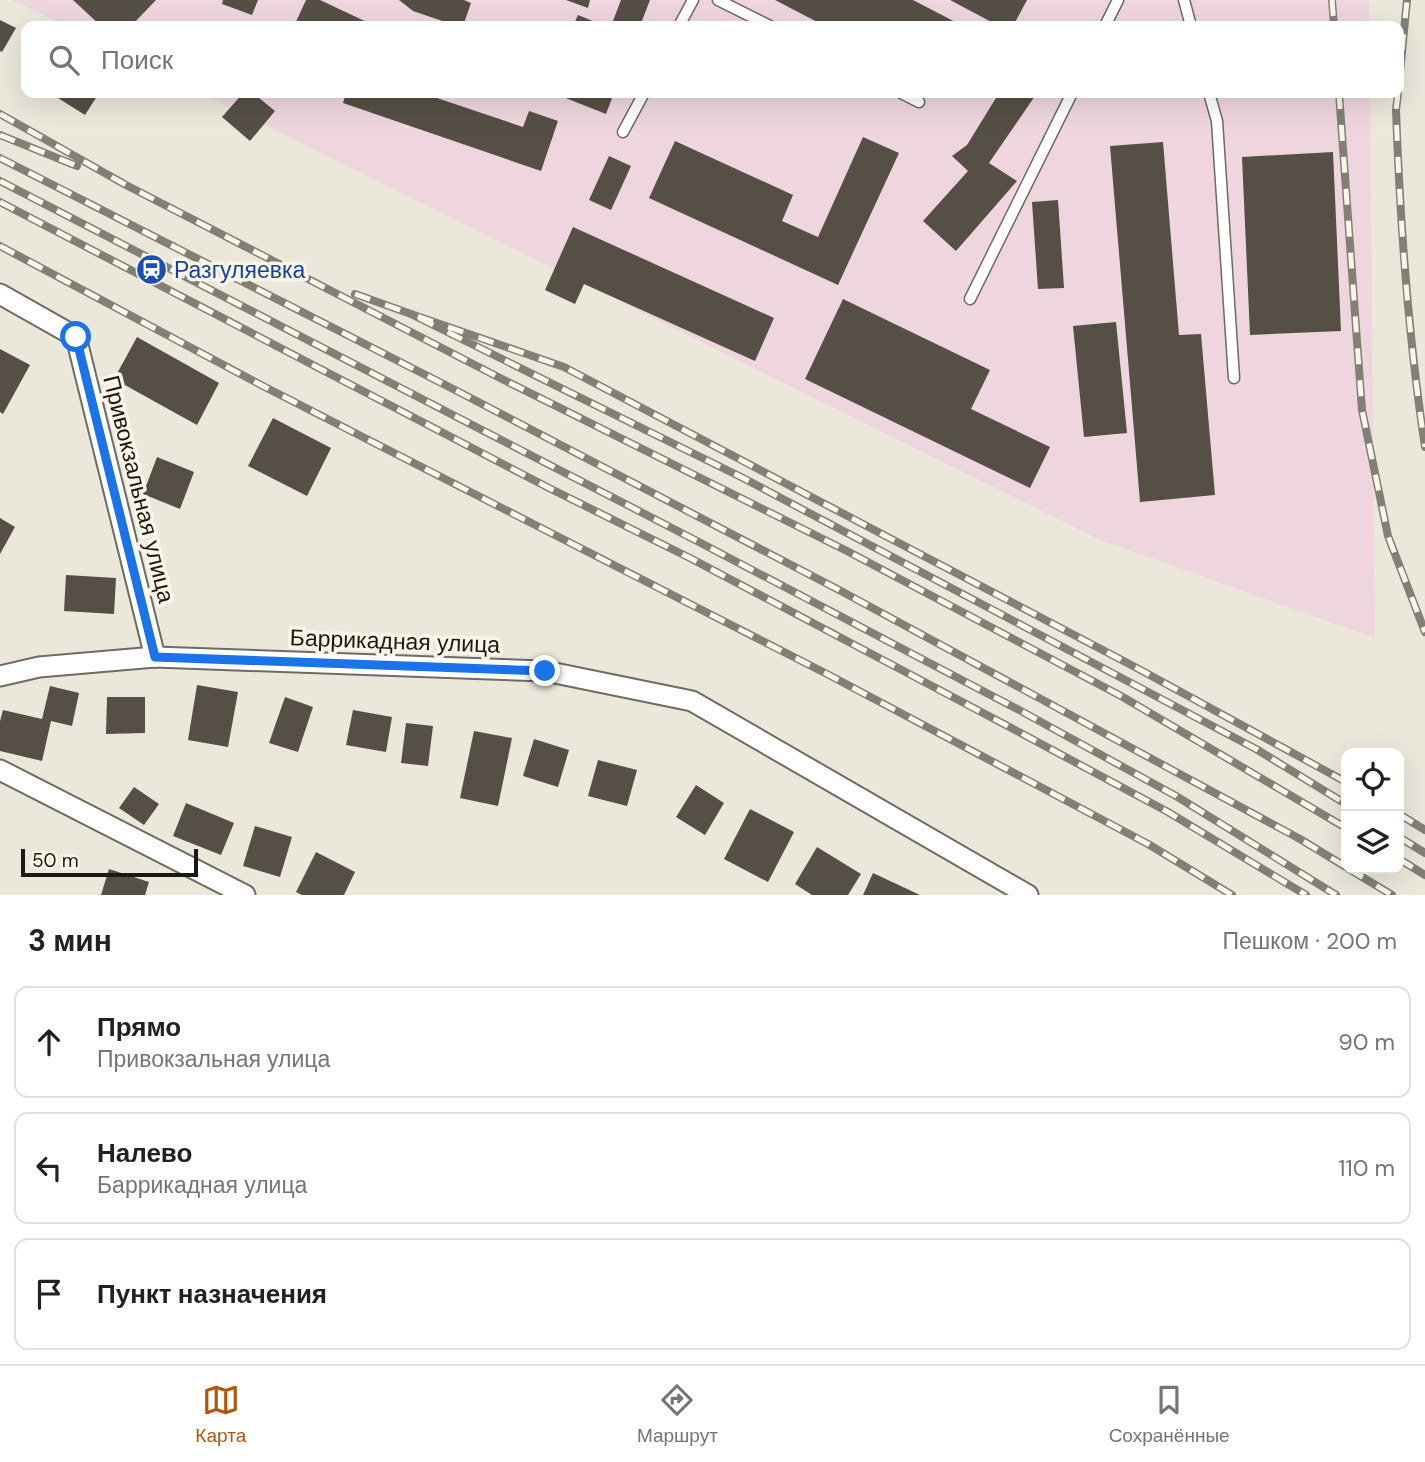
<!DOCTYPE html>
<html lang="ru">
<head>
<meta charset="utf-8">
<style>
	body { margin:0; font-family:"DM Sans",sans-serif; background:#f2f2f2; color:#202124 }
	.controls { position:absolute; right:21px; bottom:21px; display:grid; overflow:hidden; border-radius:14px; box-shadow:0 7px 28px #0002 }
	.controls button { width:63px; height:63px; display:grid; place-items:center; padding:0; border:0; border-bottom:2px solid #e0e0e0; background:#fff; color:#202124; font:35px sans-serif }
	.scale { position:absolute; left:21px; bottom:18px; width:177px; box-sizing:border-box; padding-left:7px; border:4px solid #1b1915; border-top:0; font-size:19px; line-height:24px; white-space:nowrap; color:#1b1915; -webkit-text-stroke:5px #f9f5e8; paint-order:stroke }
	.stop { position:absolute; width:21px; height:21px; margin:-16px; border:5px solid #1a73e8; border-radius:50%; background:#fff }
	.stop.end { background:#1a73e8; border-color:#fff; box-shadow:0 2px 7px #0008 }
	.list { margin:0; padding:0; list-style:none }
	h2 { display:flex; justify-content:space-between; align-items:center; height:91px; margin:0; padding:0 28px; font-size:30px }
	h2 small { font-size:23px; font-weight:400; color:#757577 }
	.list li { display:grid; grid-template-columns:46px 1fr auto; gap:21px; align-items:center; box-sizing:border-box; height:112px; margin:0 14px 14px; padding:0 14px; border:2px solid #e0e0e0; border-radius:14px }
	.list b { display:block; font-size:26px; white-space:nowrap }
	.list p { margin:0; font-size:23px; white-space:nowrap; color:#757577 }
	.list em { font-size:23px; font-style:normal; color:#757577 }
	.icon { flex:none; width:38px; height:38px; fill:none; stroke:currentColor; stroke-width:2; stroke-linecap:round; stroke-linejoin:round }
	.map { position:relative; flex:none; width:1425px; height:895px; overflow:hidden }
	.search { position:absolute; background:#fff; box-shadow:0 7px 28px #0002; left:21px; right:21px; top:21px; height:77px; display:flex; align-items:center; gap:18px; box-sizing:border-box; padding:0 24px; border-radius:14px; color:#757577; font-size:26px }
	.sheet { height:469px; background:#fff }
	nav { display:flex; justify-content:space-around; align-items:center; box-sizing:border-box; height:98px; border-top:2px solid #e0e0e0; background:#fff; font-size:19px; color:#757577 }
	nav a { display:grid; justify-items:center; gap:4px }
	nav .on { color:#b4550a }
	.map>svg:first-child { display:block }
	.industrial { fill:#efd6de }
	.building { fill:#554f45 }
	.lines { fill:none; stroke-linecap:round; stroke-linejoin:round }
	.service-casing { stroke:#6f6b60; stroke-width:13 }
	.minor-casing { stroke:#6f6b60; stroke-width:23 }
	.service { stroke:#fff; stroke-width:10 }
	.minor { stroke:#fff; stroke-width:19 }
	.rail-casing { stroke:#827f77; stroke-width:8 }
	.rail { stroke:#f9f5e8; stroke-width:5; stroke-dasharray:16; stroke-linecap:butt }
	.route { stroke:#1a73e8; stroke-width:9 }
	.labels { text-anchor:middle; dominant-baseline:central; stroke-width:7; stroke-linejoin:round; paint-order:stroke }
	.transit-label { font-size:23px; fill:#164399; stroke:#f9f5e8; text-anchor:start }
	.street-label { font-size:23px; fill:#1b1915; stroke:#f9f5e8 }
</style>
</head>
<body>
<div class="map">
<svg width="1425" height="895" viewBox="0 0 1425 895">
	<rect width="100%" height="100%" fill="#ebe7db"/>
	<g class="industrial">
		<path d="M12,0H1369V26H66Z"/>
		<path d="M200,93H1370L1375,638L1098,539Z"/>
	</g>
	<g class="building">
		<path d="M73,0H156L131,26H101Z"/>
		<path d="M223,0H258L252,15L222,4Z"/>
		<path d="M306,0H320L371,24L370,26H294Z"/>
		<path d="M399,0H464L471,3L463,26H457L413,11Z"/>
		<path d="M566,0H590L588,8Z"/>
		<path d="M621,0H650L640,26H611Z"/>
		<path d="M775,0H913L963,26H825Z"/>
		<path d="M950,0H1027L1013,26H999Z"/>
		<path d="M578,15L605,26H573Z"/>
		<path d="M0,20L16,28L2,52L0,51Z"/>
		<path d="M50,93H99L85,115Z"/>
		<path d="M243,93H253L275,111L250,141L222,117Z"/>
		<path d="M346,93H422L523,127L529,111L558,121L541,171L343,103Z"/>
		<path d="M553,93H614L606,114Z"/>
		<path d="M999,93H1037L989,163L1017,181L956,251L923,221L968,171L952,156L967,145Z"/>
		<path d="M863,137L899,153L838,285L649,198L675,141L793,195L782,221L818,237Z"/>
		<path d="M1163,142L1179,335L1201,334L1215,495L1140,502L1110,146Z"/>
		<path d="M1333,152L1341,331L1250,335L1242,157Z"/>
		<path d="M609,156L631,166L611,210L589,200Z"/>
		<path d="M1058,200L1064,288L1038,289L1032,202Z"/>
		<path d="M573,227L774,318L755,361L584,284L575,304L545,290Z"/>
		<path d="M843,299L990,370L971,409L1050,447L1030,488L805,379Z"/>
		<path d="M1116,322L1127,433L1084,437L1073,326Z"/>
		<path d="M137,337L219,383L197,425L114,379Z"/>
		<path d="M0,349L30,365L3,414L0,412Z"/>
		<path d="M273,418L331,448L307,496L248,466Z"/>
		<path d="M157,457L194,472L180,509L143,494Z"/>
		<path d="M0,518L15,527L0,554Z"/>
		<path d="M66,575L116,578L114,614L64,611Z"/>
		<path d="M197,685L238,692L228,747L188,740Z"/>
		<path d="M50,686L79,693L72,726L51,721L42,761L0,751V721L3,710L42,719Z"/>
		<path d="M107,697H145V733L106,734Z"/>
		<path d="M285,697L313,707L298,752L269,743Z"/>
		<path d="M353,710L392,717L386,752L346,745Z"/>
		<path d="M406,723L433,726L428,766L401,763Z"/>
		<path d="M474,731L512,738L498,806L460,798Z"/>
		<path d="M534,739L569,750L558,787L523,776Z"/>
		<path d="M598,760L637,770L627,806L588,796Z"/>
		<path d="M696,785L724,803L705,835L676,817Z"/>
		<path d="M134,787L159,804L144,825L119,808Z"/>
		<path d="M186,803L234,823L221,855L173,836Z"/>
		<path d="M750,809L794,832L768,882L724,859Z"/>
		<path d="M255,826L292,837L280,877L243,866Z"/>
		<path d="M817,847L861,874L848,895H812L795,884Z"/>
		<path d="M316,852L355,872L344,895H302L296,892Z"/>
		<path d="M109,869L149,882L145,895H101Z"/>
		<path d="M873,873L920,895H863Z"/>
	</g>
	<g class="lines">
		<defs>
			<g id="service">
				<path d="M718,0L770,26"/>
				<path d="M1184,0L1191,26"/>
				<path d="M679,26L693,0"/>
				<path d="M1105,26L1118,0"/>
				<path d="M901,93L919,102"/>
				<path d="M1209,93L1217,121L1234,378"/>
				<path d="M623,132L644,93"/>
				<path d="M970,299L1072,93"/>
			</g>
			<g id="minor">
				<path d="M0,294L76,337L155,657"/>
				<path d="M0,676L39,667L155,657L545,671L692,701L1028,895"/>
				<path d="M0,770L245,895"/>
			</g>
		</defs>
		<use href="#service" class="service-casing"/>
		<use href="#minor" class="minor-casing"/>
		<use href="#service" class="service"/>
		<use href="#minor" class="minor"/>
		<defs>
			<g id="rail">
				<path d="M1332,0L1334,26"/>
				<path d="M1399,82L1407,0"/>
				<path d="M1339,93L1362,410L1388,536L1425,632"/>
				<path d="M1398,93L1396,110C1400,223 1408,335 1425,447"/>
				<path d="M0,114L126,185L500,378L847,551L1121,696L1346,828"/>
				<path d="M0,135L77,166"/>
				<path d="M0,158L461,393L841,591L1300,839L1346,867"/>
				<path d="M0,181L697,541L1021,711L1176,796L1336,895"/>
				<path d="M0,202L549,488L690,558L1017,731L1168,812L1306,895"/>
				<path d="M0,246L261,385L829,675L1148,844L1232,895"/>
				<path d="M355,294L411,314"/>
				<path d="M1346,782L1135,667L564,367L411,314L743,478L1256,749L1346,804"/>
				<path d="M1399,814L1425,830"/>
				<path d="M1399,837L1425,853"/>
				<path d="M1399,859L1425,875"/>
				<path d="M1349,869L1392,895"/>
			</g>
		</defs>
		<use href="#rail" class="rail-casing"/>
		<use href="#rail" class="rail"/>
	</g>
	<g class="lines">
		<path class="route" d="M76,337L155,657L545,671"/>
	</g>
	<defs>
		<symbol id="station-disc" viewBox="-11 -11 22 22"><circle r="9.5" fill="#1a4fb4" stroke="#f9f5e8"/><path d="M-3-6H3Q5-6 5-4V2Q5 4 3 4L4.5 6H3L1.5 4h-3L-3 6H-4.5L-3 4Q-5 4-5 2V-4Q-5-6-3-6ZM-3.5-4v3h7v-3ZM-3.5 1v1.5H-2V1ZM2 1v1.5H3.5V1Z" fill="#fff"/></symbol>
	</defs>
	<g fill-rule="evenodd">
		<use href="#station-disc" x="134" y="252" width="35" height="35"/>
	</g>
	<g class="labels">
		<g class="transit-label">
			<text x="174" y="270">Разгуляевка</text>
		</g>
		<g class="street-label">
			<text transform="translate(139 489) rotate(76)">Привокзальная улица</text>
			<text transform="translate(395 641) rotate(2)">Баррикадная улица</text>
		</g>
	</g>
</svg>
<div class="controls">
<button><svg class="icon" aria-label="locate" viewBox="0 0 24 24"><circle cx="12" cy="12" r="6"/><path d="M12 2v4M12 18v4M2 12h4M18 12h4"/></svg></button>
<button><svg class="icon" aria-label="layers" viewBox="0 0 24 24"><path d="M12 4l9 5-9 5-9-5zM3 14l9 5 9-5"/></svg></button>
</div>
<div class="scale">50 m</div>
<div class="stop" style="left:76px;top:337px"></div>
<div class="stop end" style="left:545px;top:671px"></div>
<div class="search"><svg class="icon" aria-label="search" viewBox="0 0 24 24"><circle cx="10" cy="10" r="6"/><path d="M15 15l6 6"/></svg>Поиск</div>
</div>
<section class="sheet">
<h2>3 мин<small>Пешком · 200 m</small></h2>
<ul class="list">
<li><svg class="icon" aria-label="ahead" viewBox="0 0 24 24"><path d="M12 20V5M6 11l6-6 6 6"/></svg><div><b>Прямо</b><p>Привокзальная улица</p></div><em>90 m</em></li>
<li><svg class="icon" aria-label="left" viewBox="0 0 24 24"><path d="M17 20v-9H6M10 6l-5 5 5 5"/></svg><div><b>Налево</b><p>Баррикадная улица</p></div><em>110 m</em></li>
<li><svg class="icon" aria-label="arrive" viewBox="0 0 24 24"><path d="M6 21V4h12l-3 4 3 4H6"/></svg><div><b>Пункт назначения</b></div></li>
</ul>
</section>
<nav>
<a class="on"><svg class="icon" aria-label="map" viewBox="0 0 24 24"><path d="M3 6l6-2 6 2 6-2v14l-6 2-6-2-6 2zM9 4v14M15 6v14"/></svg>Карта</a>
<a><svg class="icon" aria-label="directions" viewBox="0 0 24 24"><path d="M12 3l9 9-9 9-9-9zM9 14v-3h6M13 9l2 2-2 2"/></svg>Маршрут</a>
<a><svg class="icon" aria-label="saved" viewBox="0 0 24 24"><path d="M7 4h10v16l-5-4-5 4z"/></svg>Сохранённые</a>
</nav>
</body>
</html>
